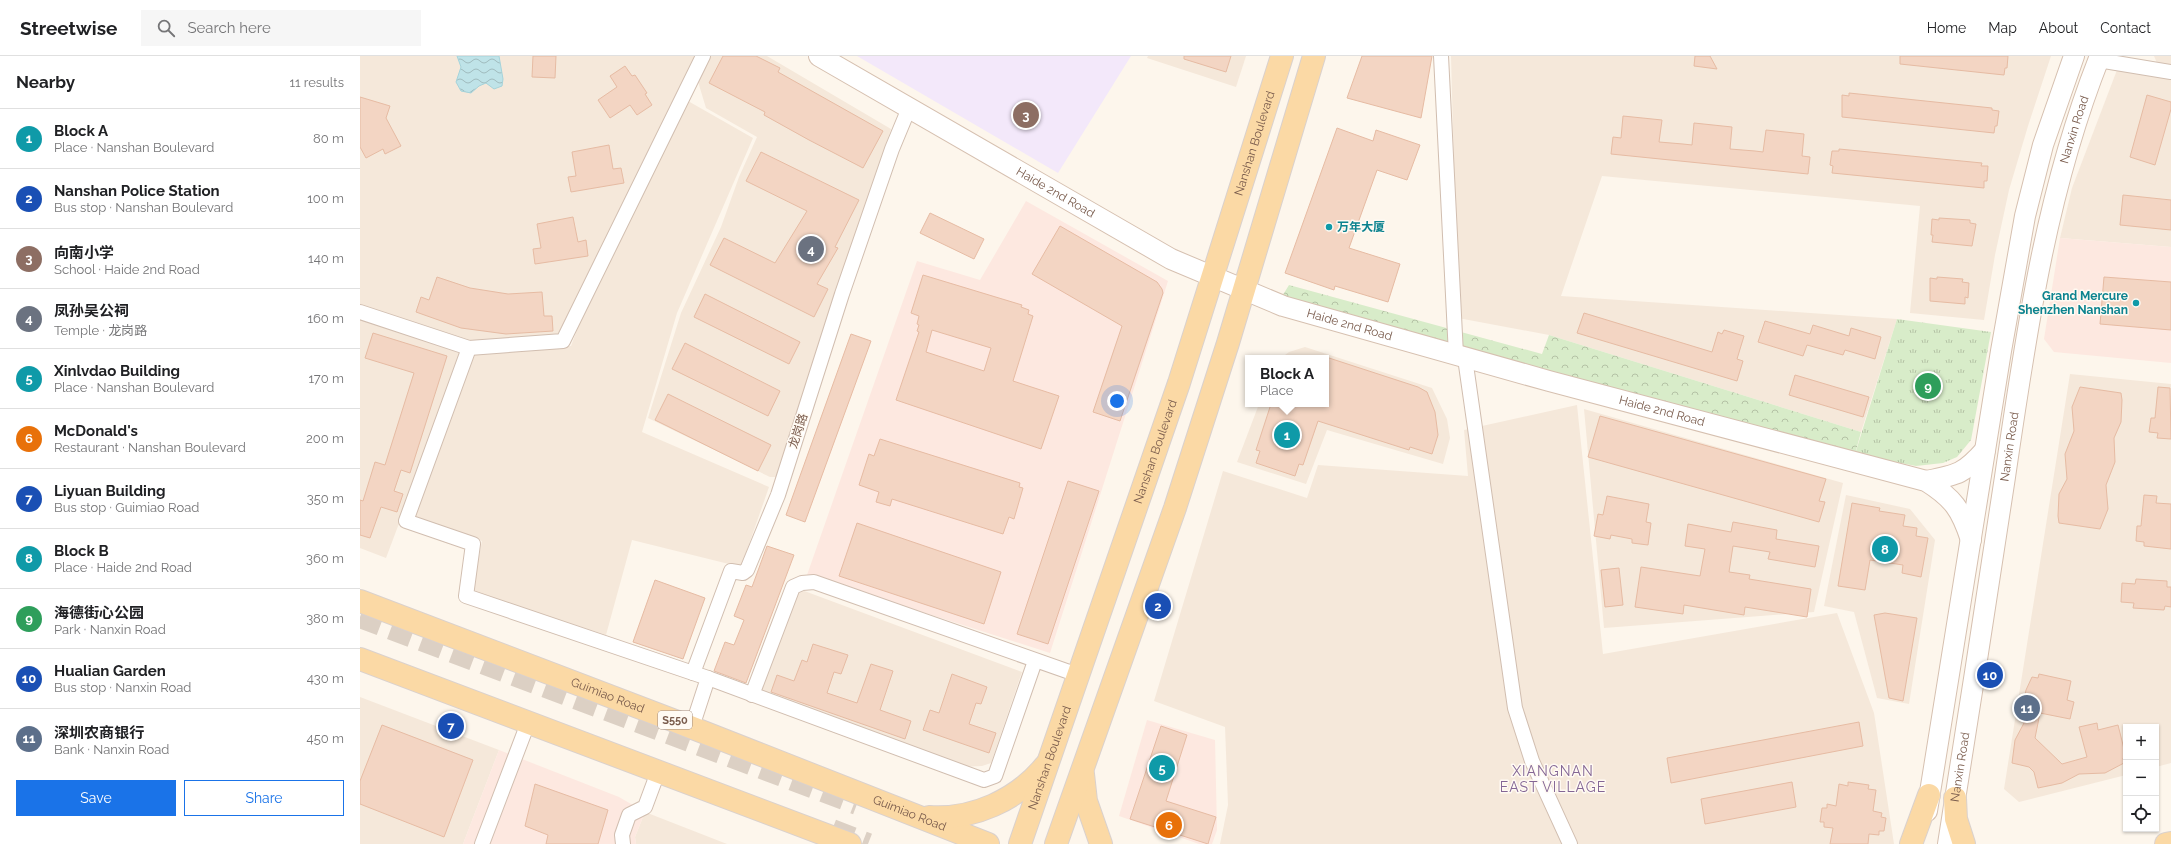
<!DOCTYPE html>
<html lang="en">
<head>
<meta charset="utf-8">
<style>
	body { margin:0; font-family:Raleway,"Noto Sans SC",sans-serif; background:#f6f6f6; color:#202124 }
	.controls { position:absolute; right:12px; bottom:12px; display:grid; overflow:hidden; border-radius:0px; box-shadow:0 1px 3px #0004 }
	.controls button { width:36px; height:36px; display:grid; place-items:center; padding:0; border:0; border-bottom:1px solid #e0e0e0; background:#fff; color:#202124; font:20px sans-serif }
	.you { position:absolute; left:757px; top:345px; width:14px; height:14px; margin:-10px; border:3px solid #fff; border-radius:50%; background:#1a73e8; box-shadow:0 0 0 6px #1a73e833 }
	.badge { display:grid; place-items:center; width:26px; height:26px; border-radius:50%; background:#1a73e8; color:#fff; font-size:13px; font-weight:700 }
	.pin { position:absolute; translate:-50% -50%; border:2px solid #fff; box-shadow:0 1px 4px #0006 }
	.popup { position:absolute; left:885px; top:299px; width:84px; height:52px; box-sizing:border-box; display:grid; place-content:center; border-radius:0px; background:#fff; filter:drop-shadow(0 1px 3px #0005); font-size:13px; white-space:nowrap; color:#757577 }
	.popup b { font-size:15px; color:#202124 }
	.popup::after { content:''; position:absolute; left:50%; top:100%; margin-left:-8px; border:8px solid transparent; border-top-color:#fff }
	.list { margin:0; padding:0; list-style:none }
	h2 { display:flex; justify-content:space-between; align-items:center; height:52px; margin:0; padding:0 16px; font-size:17px }
	h2 small { font-size:13px; font-weight:400; color:#757577 }
	.list li { display:grid; grid-template-columns:26px 1fr auto; gap:12px; align-items:center; box-sizing:border-box; height:60px; padding:0 16px; border-top:1px solid #e0e0e0 }
	.list b { display:block; font-size:15px; white-space:nowrap }
	.list p { margin:0; font-size:13px; white-space:nowrap; color:#757577 }
	.list em { font-size:13px; font-style:normal; color:#757577 }
	.actions { display:flex; gap:8px; padding:12px 16px }
	.actions a { flex:1; padding:9px 0; border:1px solid #1a73e8; border-radius:0px; text-align:center; font-size:14px; color:#1a73e8 }
	.actions .main { background:#1a73e8; color:#fff }
	.icon { flex:none; width:22px; height:22px; fill:none; stroke:currentColor; stroke-width:2; stroke-linecap:round; stroke-linejoin:round }
	.map { position:relative; flex:none; width:1811px; height:788px; overflow:hidden }
	header { display:flex; align-items:center; gap:24px; box-sizing:border-box; height:56px; padding:0 20px; background:#fff; border-bottom:1px solid #e0e0e0 }
	header strong { font-size:19px }
	nav { display:flex; gap:22px; margin-inline-start:auto; font-size:14px }
	.search { width:280px; height:36px; background:#f6f6f6; display:flex; align-items:center; gap:10px; box-sizing:border-box; padding:0 14px; border-radius:0px; color:#757577; font-size:15px }
	main { display:flex }
	aside { flex:1; background:#fff }
	.map>svg:first-child { display:block }
	.residential { fill:#f5e8da }
	.commercial { fill:#fde8e0 }
	.education { fill:#f3e8fa }
	.forest { fill:url(#forest-crowns) }
	.park { fill:url(#park-tufts) }
	.water { fill:url(#water-waves); stroke:#a5d3da }
	.building { fill:#f3d5c3; stroke:#e6bba3; fill-rule:evenodd }
	.lines { fill:none; stroke-linecap:round; stroke-linejoin:round }
	.highway-tunnel { stroke:#dcd0c4; stroke-width:22; stroke-dasharray:22 11; stroke-linecap:butt }
	.street-casing { stroke:#d1beb0; stroke-width:16 }
	.secondary-casing { stroke:#d6c0b0; stroke-width:22 }
	.primary-casing { stroke:#dad1cd; stroke-width:24 }
	.street { stroke:#fff; stroke-width:14 }
	.secondary { stroke:#fff; stroke-width:20 }
	.primary { stroke:#fbd9a5; stroke-width:22 }
	.culture-dot { fill:#0f9aa8; stroke:#fffaf3; stroke-width:1.5 }
	.labels { text-anchor:middle; dominant-baseline:central; stroke-width:3; stroke-linejoin:round; paint-order:stroke }
	.shield { fill:#fffaf3; stroke:#a28b7f; stroke-width:1 }
	.shield-label { font-size:11px; font-weight:bold; fill:#7a5c4d }
	.street-label { font-size:12px; fill:#7a5c4d; stroke:#fffaf3 }
	.culture-label { font-size:12px; font-weight:bold; fill:#0d838f; stroke:#fffaf3; text-anchor:start }
	.quarter-label { font-size:14px; letter-spacing:1px; fill:#846695; stroke:#fffaf3 }
</style>
</head>
<body>
<header>
<strong>Streetwise</strong>
<div class="search"><svg class="icon" aria-label="search" viewBox="0 0 24 24"><circle cx="10" cy="10" r="6"/><path d="M15 15l6 6"/></svg>Search here</div>
<nav><a>Home</a><a>Map</a><a>About</a><a>Contact</a></nav>
</header>
<main>
<aside>
<h2>Nearby<small>11 results</small></h2>
<ul class="list">
<li><span class="badge" style="background:#0f9aa8">1</span><div><b>Block A</b><p>Place · Nanshan Boulevard</p></div><em>80 m</em></li>
<li><span class="badge" style="background:#1a4fb4">2</span><div><b>Nanshan Police Station</b><p>Bus stop · Nanshan Boulevard</p></div><em>100 m</em></li>
<li><span class="badge" style="background:#8d6e63">3</span><div><b>向南小学</b><p>School · Haide 2nd Road</p></div><em>140 m</em></li>
<li><span class="badge" style="background:#6b7280">4</span><div><b>凤孙吴公祠</b><p>Temple · 龙岗路</p></div><em>160 m</em></li>
<li><span class="badge" style="background:#0f9aa8">5</span><div><b>Xinlvdao Building</b><p>Place · Nanshan Boulevard</p></div><em>170 m</em></li>
<li><span class="badge" style="background:#e8710a">6</span><div><b>McDonald's</b><p>Restaurant · Nanshan Boulevard</p></div><em>200 m</em></li>
<li><span class="badge" style="background:#1a4fb4">7</span><div><b>Liyuan Building</b><p>Bus stop · Guimiao Road</p></div><em>350 m</em></li>
<li><span class="badge" style="background:#0f9aa8">8</span><div><b>Block B</b><p>Place · Haide 2nd Road</p></div><em>360 m</em></li>
<li><span class="badge" style="background:#2e9e5b">9</span><div><b>海德街心公园</b><p>Park · Nanxin Road</p></div><em>380 m</em></li>
<li><span class="badge" style="background:#1a4fb4">10</span><div><b>Hualian Garden</b><p>Bus stop · Nanxin Road</p></div><em>430 m</em></li>
<li><span class="badge" style="background:#5c6f8a">11</span><div><b>深圳农商银行</b><p>Bank · Nanxin Road</p></div><em>450 m</em></li>
</ul>
<div class="actions"><a class="main">Save</a><a>Share</a></div>
</aside>
<div class="map">
<svg width="1811" height="788" viewBox="0 0 1811 788">
	<defs>
		<pattern id="forest-crowns" width="20" height="18" patternUnits="userSpaceOnUse"><rect width="20" height="18" fill="#d8ecc9"/><path d="M2 6a3 3 0 1 1 6 0M12 15a3 3 0 1 1 6 0" fill="none" stroke="#b4c2a5"/></pattern>
		<pattern id="park-tufts" width="24" height="20" patternUnits="userSpaceOnUse"><rect width="24" height="20" fill="#d8ecc9"/><path d="M3 7l-1-3M5 7V3M7 7l1-3M15 17l-1-3M17 17v-4M19 17l1-3" fill="none" stroke="#b4c2a5"/></pattern>
		<pattern id="water-waves" width="16" height="10" patternUnits="userSpaceOnUse"><rect width="16" height="10" fill="#bfe3e8"/><path d="M0 5q4-4 8 0t8 0" fill="none" stroke="#a0bbbe"/></pattern>
	</defs>
	<rect width="100%" height="100%" fill="#fdf6ec"/>
	<g class="residential">
		<path d="M0,0H336L196,282L107,287L26,502L0,492Z"/>
		<path d="M346,0H407L531,73L418,421H410L288,362L321,257L361,171L379,121L397,81L346,52L336,19Z"/>
		<path d="M788,0H886L876,31L787,2Z"/>
		<path d="M1091,0H1691L1668,70L1649,134L1635,199L1624,264L1550,257L1560,150L1242,120L1201,240L1537,263L1501,376L1189,279L1098,262Z"/>
		<path d="M1794,0H1811V10L1797,7Z"/>
		<path d="M1757,14L1811,23V191L1700,182L1712,132Z"/>
		<path d="M321,41L393,82L317,257L282,376L409,431L381,511L272,484L246,579L112,536L122,485L52,461L113,298L211,290L257,168Z"/>
		<path d="M945,291L1072,332L1087,363L1090,382L1083,408L967,374L946,428L877,406L899,348H966V302H921L929,296Z"/>
		<path d="M1710,318L1811,328V707L1796,711V671H1766V719L1659,746L1644,733Z"/>
		<path d="M1217,349L1243,598L1477,557L1514,657L1534,788H860L868,749L865,671L794,645L863,415L947,442L958,409L1108,420L1104,374Z"/>
		<path d="M1224,353L1483,427L1454,556L1244,572Z"/>
		<path d="M1486,439L1550,453L1575,484L1549,648L1517,642L1494,556L1464,550Z"/>
		<path d="M439,533L662,616L631,707L622,710L601,711L399,637Z"/>
		<path d="M0,641L139,694L103,788H0Z"/>
		<path d="M285,756L367,788H276L275,781Z"/>
	</g>
	<g class="commercial">
		<path d="M666,145L808,225L690,597L447,519L557,205L620,224Z"/>
		<path d="M1700,182L1811,191V307L1694,296L1684,283Z"/>
		<path d="M787,664L855,684L857,774L852,788H839L759,760Z"/>
		<path d="M139,694L259,741L285,756L275,781L276,788H103Z"/>
	</g>
	<path class="education" d="M497,0H771L698,117Z"/>
	<path class="forest" d="M929,229L1182,298L1189,279L1501,376L1495,398L921,242Z"/>
	<path class="park" d="M1537,263L1631,276L1611,384L1597,401L1583,407L1556,410L1495,398Z"/>
	<path class="water" d="M97,0H139L143,23L142,30L134,33L126,27L119,30L111,37L101,35L96,26L101,11Z"/>
	<g class="building">
		<path d="M173,0H196L195,22L172,21Z"/>
		<path d="M363,0H396L420,12L418,16L523,75L503,112L449,84L404,59L405,56L349,27Z"/>
		<path d="M824,0H871L866,16L824,3Z"/>
		<path d="M1002,0H1072L1061,62L987,42Z"/>
		<path d="M1335,0H1350L1357,13L1334,10Z"/>
		<path d="M1540,0H1648L1647,12H1645L1644,19L1540,8Z"/>
		<path d="M265,10L272,20L275,19L287,37L285,38L292,49L277,59L270,49L250,62L238,44L257,31L250,20Z"/>
		<path d="M1489,37L1632,52V54L1639,55L1637,70H1635L1634,77L1482,61V39L1489,40Z"/>
		<path d="M1787,39L1811,46V53L1795,109L1770,101Z"/>
		<path d="M0,41L30,50L26,62L41,90L25,98L23,93L6,102L0,91Z"/>
		<path d="M1263,60L1302,64L1299,86L1323,88L1332,89L1334,67L1372,71L1370,93L1395,95L1403,96L1406,74L1444,78L1442,100L1450,101L1448,118L1251,98L1253,81L1261,82Z"/>
		<path d="M977,72L1013,85L1016,74L1060,89L1047,124L1017,114L989,192L1040,208L1028,246L975,230L974,234L925,217Z"/>
		<path d="M249,89L253,113L261,112L264,127L211,136L208,121L216,120L212,96Z"/>
		<path d="M1479,93L1622,107L1621,110H1628L1627,125H1624V132L1472,117L1473,110L1470,109L1472,95H1479Z"/>
		<path d="M401,96L499,144L475,191L478,192L457,228L468,233L454,261L350,209L364,182L415,207L447,155L386,125Z"/>
		<path d="M1763,139L1811,144V174L1760,169Z"/>
		<path d="M570,157L624,183L614,203L560,177Z"/>
		<path d="M213,161L218,186L226,184L228,200L175,208L173,193L181,192L177,168Z"/>
		<path d="M1579,162L1610,164V167L1616,168L1612,190L1572,186L1573,179H1571L1572,163L1579,164Z"/>
		<path d="M700,170L797,226L802,233L803,237L760,365L733,356L762,270L672,218Z"/>
		<path d="M563,219L662,249L661,251L669,254L668,258L673,260L653,325L699,340L681,393L536,344L559,276L557,275L559,269L557,268L559,260L551,257ZM572,274L631,292L624,315L566,296Z"/>
		<path d="M77,221L110,232L148,238L182,236L184,260H192L193,275L146,278L101,272L56,256L61,241L69,244Z"/>
		<path d="M1577,221L1603,223L1602,226L1609,227L1608,242L1605,241V248L1570,245V222L1577,223Z"/>
		<path d="M1744,221L1811,226V274L1740,268Z"/>
		<path d="M345,238L440,286L429,308L334,261Z"/>
		<path d="M1224,257L1352,296L1358,276L1362,278L1364,274L1384,280L1377,303L1383,305L1377,325L1217,277Z"/>
		<path d="M1405,265L1450,278L1453,269L1489,280L1491,272L1521,281L1515,303L1485,294L1483,299L1447,289L1443,300L1398,286Z"/>
		<path d="M13,277L87,300L50,417L41,414L34,435L43,438L37,456L21,451L10,482L0,479V444L3,445L15,406L25,409L54,317L5,302Z"/>
		<path d="M491,278L511,285L445,466L426,459Z"/>
		<path d="M325,287L420,335L408,360L312,313Z"/>
		<path d="M966,301L1058,331L1067,336L1075,356L1078,379L1072,398L1050,391L1049,394L958,365L943,409L939,408L935,420L896,407L900,395L896,394L911,348H966Z"/>
		<path d="M1435,319L1509,341L1503,361L1429,339Z"/>
		<path d="M1720,331L1761,337L1762,344L1761,366L1754,382L1755,406L1746,429L1748,453L1740,473L1699,467L1698,460L1699,438L1707,423L1705,398L1714,375L1712,351Z"/>
		<path d="M1798,331L1810,332L1811,383L1797,382L1798,377L1789,376L1791,362H1795Z"/>
		<path d="M308,338L411,389L398,415L295,364Z"/>
		<path d="M1240,360L1466,423L1459,445L1465,446L1459,466L1228,401Z"/>
		<path d="M520,383L660,427L659,431L663,432L654,463L649,461L643,478L532,443L530,450L516,446L519,436L499,429L509,398L514,400Z"/>
		<path d="M708,425L739,435L688,588L657,578Z"/>
		<path d="M1784,439L1797,440L1796,447L1811,448V493L1784,490V486L1776,485L1777,470H1781Z"/>
		<path d="M1247,440L1289,448L1286,466L1291,467L1288,489L1272,487V483L1251,479L1250,483L1234,480L1238,458L1243,459Z"/>
		<path d="M1492,447L1520,452L1519,455L1545,459L1543,470L1557,472L1556,480L1568,482L1561,521L1542,517L1543,509L1510,504L1505,534L1478,530Z"/>
		<path d="M1373,466L1417,474L1416,483L1459,490L1455,511L1408,503L1410,496L1373,490L1369,516L1390,519L1389,523L1451,533L1447,561L1385,551L1384,559L1324,549L1323,558L1275,551L1281,511L1340,520L1345,493L1325,490L1328,468L1371,476Z"/>
		<path d="M497,467L641,516L624,568L479,520Z"/>
		<path d="M407,490L434,499L386,627L354,615L365,586L374,589L384,564L374,560L386,529L392,531Z"/>
		<path d="M1259,512L1263,549L1245,551L1241,514Z"/>
		<path d="M1776,523L1807,525V531H1811V551L1805,550L1804,554L1773,552L1774,547L1761,546L1762,527L1775,528Z"/>
		<path d="M295,524L345,542L323,603L273,586Z"/>
		<path d="M1525,557L1557,562L1543,645L1529,642L1514,559Z"/>
		<path d="M453,588L488,599L481,618L474,616L467,637L497,647L511,608L533,615L520,654L551,665L545,683L411,636L417,619L434,625L442,604L447,606Z"/>
		<path d="M592,618L627,631L621,648L616,647L609,668L636,677L629,697L563,674L570,654L579,657Z"/>
		<path d="M1679,618L1711,625L1707,644L1714,646L1710,663L1680,657L1675,682L1702,708L1727,701L1719,671L1737,667L1738,674L1758,669L1766,701L1763,702L1764,707L1745,717L1719,718L1702,727L1678,732L1674,716L1669,711L1652,707L1655,684L1664,667L1663,648L1666,634L1672,621L1678,622Z"/>
		<path d="M1499,666L1503,690L1311,727L1307,702Z"/>
		<path d="M22,669L113,704L84,781L0,748V725Z"/>
		<path d="M801,670L827,679L806,745L856,761L848,788L770,763Z"/>
		<path d="M1432,726L1436,751L1345,768L1341,743Z"/>
		<path d="M1488,726L1509,729L1508,733L1516,734L1513,755L1522,757L1521,761L1526,762L1524,775H1519V779L1509,778L1508,788H1470L1473,772L1464,771V766H1460L1462,752H1467V748L1476,750L1479,728L1488,730Z"/>
		<path d="M175,728L248,754L238,788H186L188,779L165,770Z"/>
	</g>
	<g class="lines">
		<g class="highway-tunnel">
			<path d="M0,561L497,748"/>
			<path d="M472,774L508,788"/>
		</g>
		<defs>
			<g id="street">
				<path d="M1081,0L1096,299"/>
				<path d="M1738,4L1811,16"/>
				<path d="M0,256L109,292L46,465L113,488L106,540L333,617"/>
				<path d="M109,292L203,285L343,0"/>
				<path d="M1105,302L1155,652L1172,705L1210,788"/>
				<path d="M348,622L624,724L635,720L675,605"/>
				<path d="M392,639L433,531L442,527L454,526L718,619"/>
				<path d="M332,671L348,622L333,617L371,515L383,517L387,514L418,439L482,238L532,93L549,52"/>
				<path d="M122,788L168,667"/>
				<path d="M263,788L262,779L269,759L285,751L298,716"/>
			</g>
			<g id="secondary">
				<path id="s1" d="M459,0L811,203L923,250L1189,325L1566,425C1593,442 1601,453 1611,484"/>
				<path d="M1566,425C1597,419 1604,418 1625,394"/>
				<path d="M1567,755L1641,295L1665,160L1683,89L1714,0"/>
				<path id="s2" d="M1588,788C1607,666 1627,543 1645,421C1666,278 1686,135 1740,0"/>
			</g>
			<g id="primary">
				<path id="s3" d="M0,545L315,665L628,788"/>
				<path d="M0,603L490,788"/>
				<path d="M723,718L726,745L741,788"/>
				<path d="M1595,742L1596,763L1604,788"/>
				<path d="M569,761C613,764 657,744 685,710"/>
				<path id="s4" d="M660,788L819,327L922,0"/>
				<path d="M696,788L815,452L868,287L954,0"/>
				<path d="M1551,788L1569,739"/>
				<path d="M1806,788L1811,787"/>
			</g>
		</defs>
		<use href="#street" class="street-casing"/>
		<use href="#secondary" class="secondary-casing"/>
		<use href="#primary" class="primary-casing"/>
		<use href="#street" class="street"/>
		<use href="#secondary" class="secondary"/>
		<use href="#primary" class="primary"/>
	</g>
	<g class="culture-dot">
		<circle cx="969" cy="171" r="4"/>
		<circle cx="1776" cy="247" r="4"/>
	</g>
	<g class="labels">
		<rect class="shield" x="298" y="655" width="34" height="18" rx="3"/>
		<g class="shield-label">
			<text x="315" y="664">S550</text>
		</g>
		<g class="street-label">
			<text stroke="none"><textPath href="#s2" startOffset="726">Nanxin Road</textPath></text>
			<text stroke="none"><textPath href="#s4" startOffset="739">Nanshan Boulevard</textPath></text>
			<text stroke="none"><textPath href="#s1" startOffset="273">Haide 2nd Road</textPath></text>
			<text stroke="none"><textPath href="#s1" startOffset="597">Haide 2nd Road</textPath></text>
			<text stroke="none"><textPath href="#s1" startOffset="921">Haide 2nd Road</textPath></text>
			<text transform="translate(438 375) rotate(-72)">龙岗路</text>
			<text stroke="none"><textPath href="#s2" startOffset="402">Nanxin Road</textPath></text>
			<text stroke="none"><textPath href="#s4" startOffset="415">Nanshan Boulevard</textPath></text>
			<text stroke="none"><textPath href="#s3" startOffset="265">Guimiao Road</textPath></text>
			<text stroke="none"><textPath href="#s4" startOffset="91">Nanshan Boulevard</textPath></text>
			<text stroke="none"><textPath href="#s2" startOffset="78">Nanxin Road</textPath></text>
			<text stroke="none"><textPath href="#s3" startOffset="589">Guimiao Road</textPath></text>
		</g>
		<g class="culture-label">
			<text x="977" y="171">万年大厦</text>
			<text x="1768" y="240" text-anchor="end">Grand Mercure<tspan x="1768" dy="14">Shenzhen Nanshan</tspan></text>
		</g>
		<g class="quarter-label">
			<text x="1193" y="715">XIANGNAN<tspan x="1193" dy="16">EAST VILLAGE</tspan></text>
		</g>
	</g>
</svg>
<div class="controls">
<button>+</button>
<button>−</button>
<button><svg class="icon" aria-label="locate" viewBox="0 0 24 24"><circle cx="12" cy="12" r="6"/><path d="M12 2v4M12 18v4M2 12h4M18 12h4"/></svg></button>
</div>
<div class="you"></div>
<div class="pin badge" style="left:927px;top:379px;background:#0f9aa8">1</div>
<div class="popup"><b>Block A</b>Place</div>
<div class="pin badge" style="left:798px;top:550px;background:#1a4fb4">2</div>
<div class="pin badge" style="left:666px;top:59px;background:#8d6e63">3</div>
<div class="pin badge" style="left:451px;top:193px;background:#6b7280">4</div>
<div class="pin badge" style="left:802px;top:712px;background:#0f9aa8">5</div>
<div class="pin badge" style="left:809px;top:769px;background:#e8710a">6</div>
<div class="pin badge" style="left:91px;top:670px;background:#1a4fb4">7</div>
<div class="pin badge" style="left:1525px;top:493px;background:#0f9aa8">8</div>
<div class="pin badge" style="left:1568px;top:330px;background:#2e9e5b">9</div>
<div class="pin badge" style="left:1630px;top:619px;background:#1a4fb4">10</div>
<div class="pin badge" style="left:1667px;top:652px;background:#5c6f8a">11</div>
</div>
</main>
</body>
</html>
